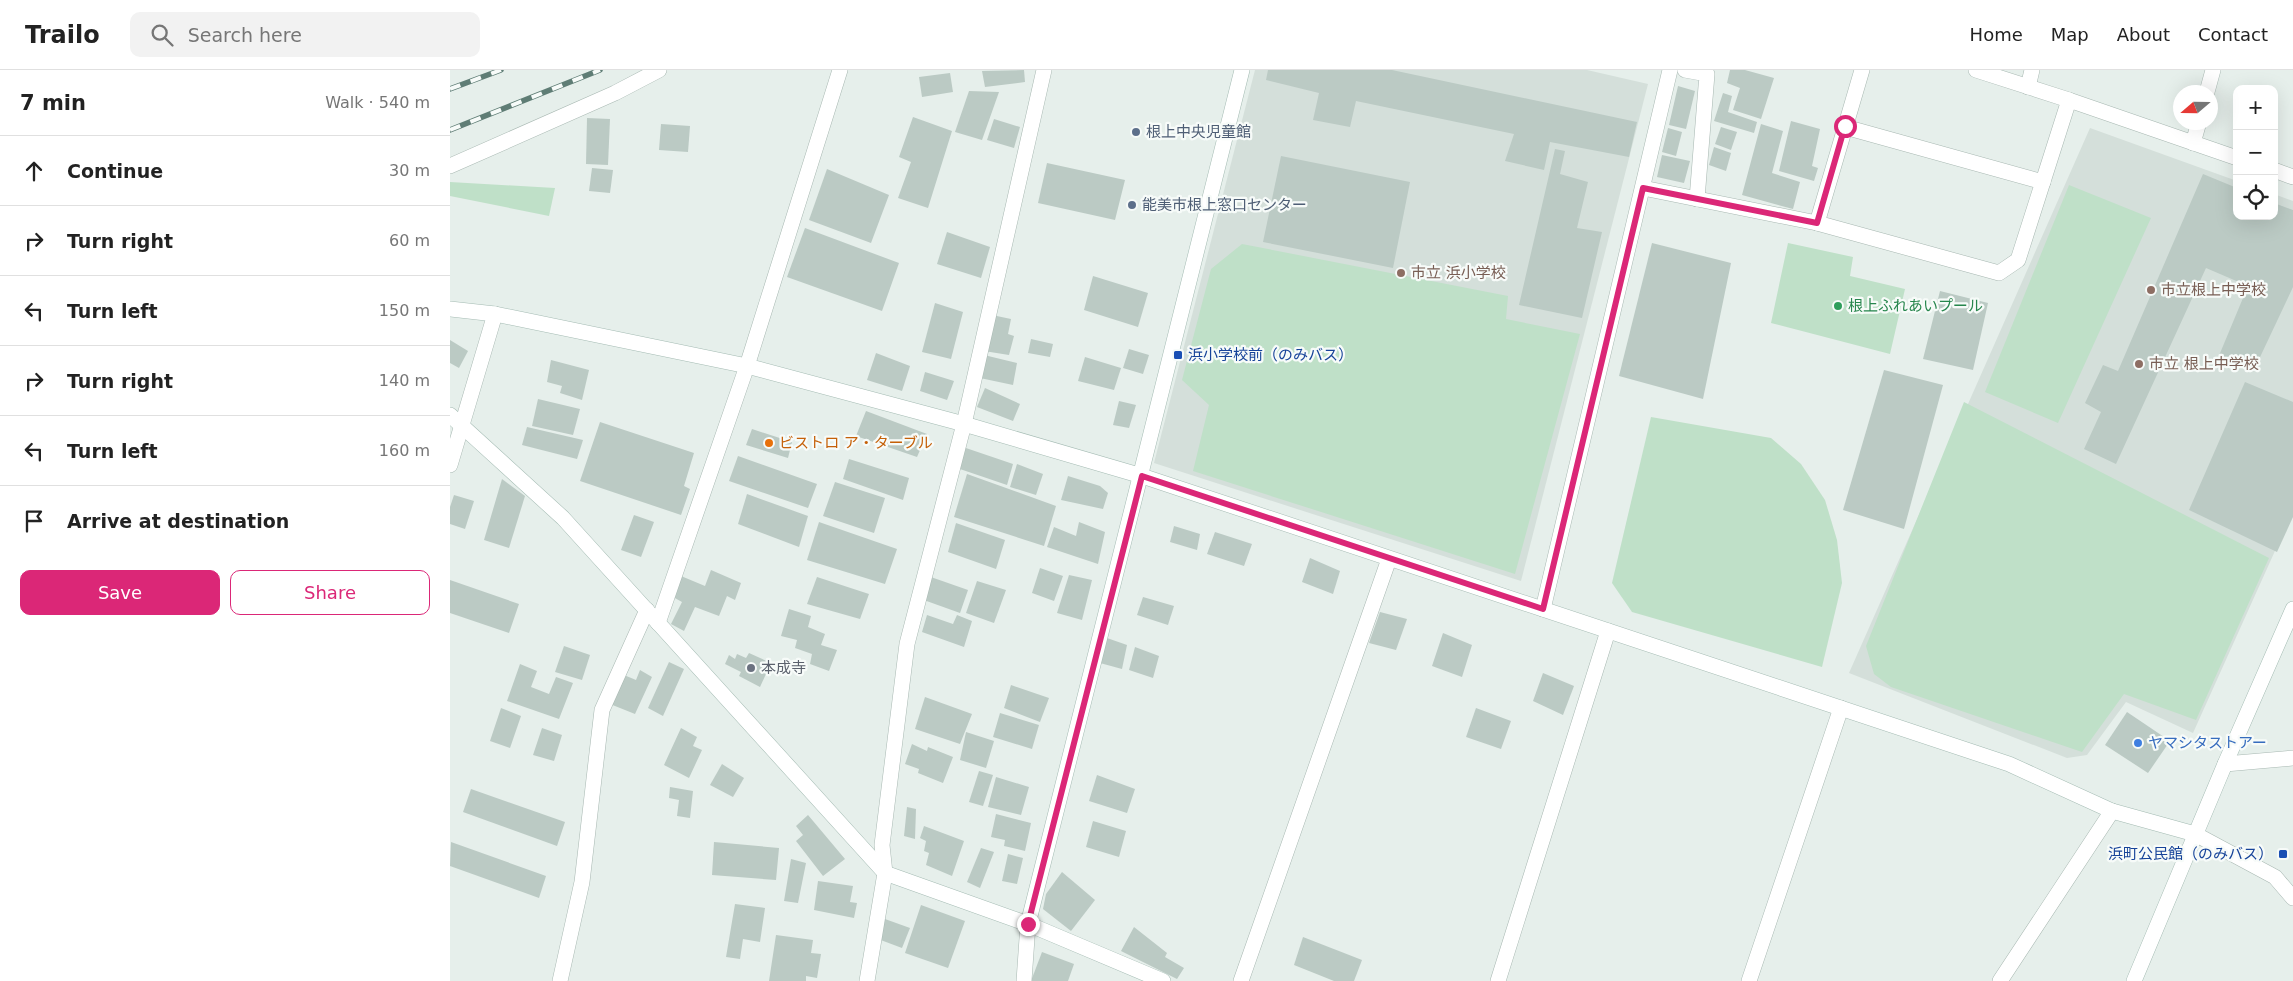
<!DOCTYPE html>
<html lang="en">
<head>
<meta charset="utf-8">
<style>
	body { margin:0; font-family:"DejaVu Sans","Noto Sans JP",sans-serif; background:#f2f2f2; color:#222 }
	.controls { position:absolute; right:15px; top:15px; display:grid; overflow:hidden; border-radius:10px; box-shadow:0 5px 20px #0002 }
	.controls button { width:45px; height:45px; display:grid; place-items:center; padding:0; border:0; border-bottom:1px solid #e0e0e0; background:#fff; color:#222; font:25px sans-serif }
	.compass { position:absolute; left:1723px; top:15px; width:45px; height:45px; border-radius:50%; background:#fff; box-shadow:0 5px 20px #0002; rotate:250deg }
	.stop { position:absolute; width:15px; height:15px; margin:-11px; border:4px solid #db2777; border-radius:50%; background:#fff }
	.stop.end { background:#db2777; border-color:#fff; box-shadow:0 1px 5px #0008 }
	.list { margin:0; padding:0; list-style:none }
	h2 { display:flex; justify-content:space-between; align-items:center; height:65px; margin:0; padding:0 20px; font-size:21px }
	h2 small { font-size:16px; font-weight:400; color:#767676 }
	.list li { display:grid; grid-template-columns:32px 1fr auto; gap:15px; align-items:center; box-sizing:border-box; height:70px; padding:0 20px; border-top:1px solid #e0e0e0 }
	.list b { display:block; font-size:19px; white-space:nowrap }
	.list em { font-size:16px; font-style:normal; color:#767676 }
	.actions { display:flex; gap:10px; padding:15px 20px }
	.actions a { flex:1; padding:11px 0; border:1px solid #db2777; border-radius:10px; text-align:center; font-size:18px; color:#db2777 }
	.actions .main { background:#db2777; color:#fff }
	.icon { flex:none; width:28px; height:28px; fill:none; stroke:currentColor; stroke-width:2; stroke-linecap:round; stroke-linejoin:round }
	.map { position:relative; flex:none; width:1843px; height:911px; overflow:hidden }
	header { display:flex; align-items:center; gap:30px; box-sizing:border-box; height:70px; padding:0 25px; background:#fff; border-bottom:1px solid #e0e0e0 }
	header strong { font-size:24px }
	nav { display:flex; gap:28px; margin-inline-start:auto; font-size:18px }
	.search { width:350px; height:45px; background:#f2f2f2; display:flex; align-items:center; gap:12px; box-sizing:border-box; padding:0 18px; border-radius:10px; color:#767676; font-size:19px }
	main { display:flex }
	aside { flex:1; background:#fff }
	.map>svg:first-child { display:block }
	.built { fill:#d4dfda }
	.green { fill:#bfe0c8 }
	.building { fill:#bbcac4 }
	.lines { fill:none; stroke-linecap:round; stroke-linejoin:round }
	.street-casing { stroke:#a8b8b2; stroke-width:16 }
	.secondary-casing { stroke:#a4bbb3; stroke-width:16 }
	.street { stroke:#fff; stroke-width:15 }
	.secondary { stroke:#fff; stroke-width:15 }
	.rail-casing { stroke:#5f7d75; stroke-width:5.5 }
	.rail { stroke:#f7fbf9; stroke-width:4; stroke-dasharray:11; stroke-linecap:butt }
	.route { stroke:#db2777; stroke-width:6 }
	.service-dot { fill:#5c6f8a; stroke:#f7fbf9; stroke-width:2 }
	.education-dot { fill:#8d6e63; stroke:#f7fbf9; stroke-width:2 }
	.leisure-dot { fill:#2e9e5b; stroke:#f7fbf9; stroke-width:2 }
	.transit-dot { fill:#1a4fb4; stroke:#f7fbf9; stroke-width:2 }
	.food-dot { fill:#e8710a; stroke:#f7fbf9; stroke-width:2 }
	.worship-dot { fill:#6b7280; stroke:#f7fbf9; stroke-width:2 }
	.shop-dot { fill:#3f7fe0; stroke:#f7fbf9; stroke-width:2 }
	.labels { text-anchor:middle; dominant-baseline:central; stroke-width:4.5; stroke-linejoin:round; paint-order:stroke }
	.service-label { font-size:15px; fill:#4e5e75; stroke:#f7fbf9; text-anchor:start }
	.education-label { font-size:15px; fill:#785e54; stroke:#f7fbf9; text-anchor:start }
	.leisure-label { font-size:15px; fill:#27864d; stroke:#f7fbf9; text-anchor:start }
	.transit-label { font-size:15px; fill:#164399; stroke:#f7fbf9; text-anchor:start }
	.food-label { font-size:15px; fill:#c56008; stroke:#f7fbf9; text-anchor:start }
	.worship-label { font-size:15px; fill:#5b616d; stroke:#f7fbf9; text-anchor:start }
	.shop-label { font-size:15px; fill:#366cbe; stroke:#f7fbf9; text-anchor:start }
</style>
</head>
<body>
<header>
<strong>Trailo</strong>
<div class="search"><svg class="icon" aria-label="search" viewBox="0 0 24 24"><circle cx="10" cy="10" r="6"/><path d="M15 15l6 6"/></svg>Search here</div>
<nav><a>Home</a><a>Map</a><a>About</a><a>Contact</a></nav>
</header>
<main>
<aside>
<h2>7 min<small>Walk · 540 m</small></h2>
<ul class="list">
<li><svg class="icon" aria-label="ahead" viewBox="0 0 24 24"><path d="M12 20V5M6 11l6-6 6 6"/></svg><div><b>Continue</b></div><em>30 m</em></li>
<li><svg class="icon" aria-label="right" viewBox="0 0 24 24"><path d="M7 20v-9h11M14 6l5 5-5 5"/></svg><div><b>Turn right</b></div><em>60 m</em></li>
<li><svg class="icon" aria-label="left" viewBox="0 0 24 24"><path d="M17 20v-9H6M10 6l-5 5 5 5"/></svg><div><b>Turn left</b></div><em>150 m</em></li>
<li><svg class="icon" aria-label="right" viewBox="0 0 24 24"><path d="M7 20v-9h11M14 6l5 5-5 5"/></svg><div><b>Turn right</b></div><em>140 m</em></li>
<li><svg class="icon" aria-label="left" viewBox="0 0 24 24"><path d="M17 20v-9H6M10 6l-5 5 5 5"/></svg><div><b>Turn left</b></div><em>160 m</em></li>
<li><svg class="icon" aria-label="arrive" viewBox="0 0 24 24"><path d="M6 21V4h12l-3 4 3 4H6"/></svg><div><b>Arrive at destination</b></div></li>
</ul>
<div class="actions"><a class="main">Save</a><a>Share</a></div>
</aside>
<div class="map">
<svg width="1843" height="911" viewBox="0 0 1843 911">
	<rect width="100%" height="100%" fill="#e6efeb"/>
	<g class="built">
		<path d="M805,0H1137L1198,14L1071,511L704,393Z"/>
		<path d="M1640,58L1787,111V146H1824V124L1843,131V441L1743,663L1676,632L1637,685L1617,688L1399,603Z"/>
	</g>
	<g class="green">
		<path d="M0,112L105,118L99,146L0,126Z"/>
		<path d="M1619,115L1701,148L1608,353L1535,322Z"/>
		<path d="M1338,173L1403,187L1400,206L1455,219L1440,284L1321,253Z"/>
		<path d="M792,174L1058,226L1056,249L1130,264L1065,504L743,401L759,335L732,310L761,199Z"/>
		<path d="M1514,332L1819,488L1746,650L1674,624L1632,682L1441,617L1424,604L1416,576Z"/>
		<path d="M1201,347L1321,368L1351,394L1375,430L1387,470L1392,513L1372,597L1182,542L1162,513Z"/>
	</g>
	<g class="building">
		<path d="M574,0L575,12L535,17L532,1Z"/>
		<path d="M818,0H942L1187,52L1179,87L1100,72L1094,100L1055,91L1064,64L906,31L900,57L863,50L869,23L816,10Z"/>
		<path d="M1280,0H1295L1324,8L1311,49L1283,40L1290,18L1277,13Z"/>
		<path d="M500,3L503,22L472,27L469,7Z"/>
		<path d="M1228,16L1245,21L1236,59L1219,55Z"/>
		<path d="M519,21L549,22L532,70L505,62Z"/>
		<path d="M1273,23L1282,26L1278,42L1307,52L1304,63L1264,51Z"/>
		<path d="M463,47L502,61L478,138L448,128L461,92L449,87Z"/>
		<path d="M137,48L160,49L158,95L136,94Z"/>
		<path d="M544,49L570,57L564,78L537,70Z"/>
		<path d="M1341,51L1370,59L1362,96L1368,98L1364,111L1329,101Z"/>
		<path d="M211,54L240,56L238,82L209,80Z"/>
		<path d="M1311,54L1333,61L1322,103L1350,112L1343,139L1292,125Z"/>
		<path d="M1271,57L1287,62L1281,80L1265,74Z"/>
		<path d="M1218,58L1232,62L1226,86L1212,82Z"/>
		<path d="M1264,77L1281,83L1276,101L1259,95Z"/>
		<path d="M1105,79L1115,81L1110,104L1138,112L1127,158L1152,162L1132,248L1069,235Z"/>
		<path d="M1212,85L1240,91L1234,113L1207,107Z"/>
		<path d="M831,86L960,112L943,198L813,172Z"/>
		<path d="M597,93L675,110L665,150L588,133Z"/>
		<path d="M142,98L163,100L160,123L139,121Z"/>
		<path d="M377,99L439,125L421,173L359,150Z"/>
		<path d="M1753,104L1787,118V146H1824V133L1843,140V217L1803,302L1768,288L1798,216L1756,198L1666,394L1634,379L1651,342L1635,333L1653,295L1668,301Z"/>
		<path d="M355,158L449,193L432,241L337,207Z"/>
		<path d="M497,162L540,177L531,208L487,194Z"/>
		<path d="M1202,173L1281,193L1253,329L1169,306Z"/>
		<path d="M643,206L698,223L688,257L634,240Z"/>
		<path d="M1490,221L1538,233L1523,300L1473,289Z"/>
		<path d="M485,233L513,242L501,289L472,282Z"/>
		<path d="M542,245L561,249L558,264L564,266L559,285L534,281Z"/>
		<path d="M581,269L603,274L600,287L578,283Z"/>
		<path d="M0,270L18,281L9,298L0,293Z"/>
		<path d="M679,279L699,285L693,304L673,298Z"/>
		<path d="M426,283L460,296L452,321L417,310Z"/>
		<path d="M534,285L567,293L563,315L530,308Z"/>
		<path d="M635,287L671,298L664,320L628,311Z"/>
		<path d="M101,290L139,300L132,330L110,323L112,316L97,312Z"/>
		<path d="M1434,300L1493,315L1454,459L1393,440Z"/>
		<path d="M475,302L504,311L497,330L470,321Z"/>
		<path d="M1795,312L1843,332V447L1827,482L1739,440Z"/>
		<path d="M535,318L570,334L563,351L527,337Z"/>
		<path d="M88,329L130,339L123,365L82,356Z"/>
		<path d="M669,331L686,335L679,358L663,355Z"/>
		<path d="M416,341L477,364L467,387L406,366Z"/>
		<path d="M150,352L244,383L234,416L240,419L231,445L130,411Z"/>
		<path d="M77,357L133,370L127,389L72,375Z"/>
		<path d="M302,359L342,372L338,388L296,375Z"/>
		<path d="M513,377L563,394L557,415L507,398Z"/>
		<path d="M288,386L367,414L358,438L279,411Z"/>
		<path d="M399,389L459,408L453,430L393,409Z"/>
		<path d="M567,394L593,404L586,425L560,417Z"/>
		<path d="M517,404L606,436L594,476L504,447Z"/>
		<path d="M618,406L650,416L658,423L653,439L611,430Z"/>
		<path d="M52,409L75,426L59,478L34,470Z"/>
		<path d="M385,412L435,428L424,463L373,446Z"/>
		<path d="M297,424L358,446L349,477L288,454Z"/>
		<path d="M4,425L24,431L15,459L0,454V437Z"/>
		<path d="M184,445L204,452L191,487L171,480Z"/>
		<path d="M369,452L447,479L435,514L357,490Z"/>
		<path d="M629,452L655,462L648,494L597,477L604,457L626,466Z"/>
		<path d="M506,453L555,470L546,499L498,482Z"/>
		<path d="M724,456L750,464L747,480L720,472Z"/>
		<path d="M765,462L802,474L794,496L757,484Z"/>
		<path d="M860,488L890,501L883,524L852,512Z"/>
		<path d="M590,498L613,506L604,531L582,523Z"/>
		<path d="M261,500L291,513L285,530L277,526L269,546L245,537L234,561L221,554L232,532L223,527L231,506L255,516Z"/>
		<path d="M619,505L642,510L632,550L607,543Z"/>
		<path d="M478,506L518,520L510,543L471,529Z"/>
		<path d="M367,507L419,524L410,549L357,534Z"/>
		<path d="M0,510L69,534L59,563L0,543Z"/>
		<path d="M527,511L556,520L544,553L516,543Z"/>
		<path d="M693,527L724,536L718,555L687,545Z"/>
		<path d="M339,539L361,546L358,557L375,564L371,575L387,580L379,601L360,594L362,584L345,578L347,570L331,566Z"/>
		<path d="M930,542L957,549L946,580L919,573Z"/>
		<path d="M477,545L503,554L507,545L522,551L514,577L472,562Z"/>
		<path d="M993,563L1022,575L1012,607L982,596Z"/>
		<path d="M657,568L677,575L672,599L650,593Z"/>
		<path d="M114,576L140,585L132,610L105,602Z"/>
		<path d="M685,577L709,586L703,608L679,600Z"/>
		<path d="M299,583L321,593L310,617L289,606L291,602L275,594L279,585L285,589L287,584L296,588Z"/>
		<path d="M219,592L234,599L213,646L198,638Z"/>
		<path d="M70,594L87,601L81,617L99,624L106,607L123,613L109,649L57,631Z"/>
		<path d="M190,600L202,607L185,644L160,634L174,605L186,610Z"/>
		<path d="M1093,603L1124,616L1113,645L1083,631Z"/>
		<path d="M561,615L599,628L590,652L554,638Z"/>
		<path d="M475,627L522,644L510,674L465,659Z"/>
		<path d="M51,638L71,646L60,678L40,671Z"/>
		<path d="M1026,638L1061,651L1051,679L1016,667Z"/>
		<path d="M1677,642L1720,671L1698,703L1655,675Z"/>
		<path d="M550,643L589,655L582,679L543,667Z"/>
		<path d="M92,658L112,665L104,691L83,685Z"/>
		<path d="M231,658L247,667L243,676L252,680L239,708L214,695Z"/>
		<path d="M516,662L544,671L536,698L510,690Z"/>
		<path d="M462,674L477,681L478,677L503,687L493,713L468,703L469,699L455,694Z"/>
		<path d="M272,694L294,708L283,727L260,715Z"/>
		<path d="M529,701L543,705L533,736L519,732Z"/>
		<path d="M647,705L685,719L677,743L639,731Z"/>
		<path d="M546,707L579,717L571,745L538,737Z"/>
		<path d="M220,717L243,721L240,748L227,746L229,730L219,728Z"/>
		<path d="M21,719L115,752L107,776L13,742Z"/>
		<path d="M457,737L466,739L465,769L454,766Z"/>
		<path d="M546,744L581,753L575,781L554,776L555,770L541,767Z"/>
		<path d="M358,745L395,789L373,806L346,771L353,765L346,756Z"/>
		<path d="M643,751L676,761L669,787L636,777Z"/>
		<path d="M474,756L514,771L502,806L476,795L479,783L474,781L476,771L470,768Z"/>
		<path d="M1,772L96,806L89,828L0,796Z"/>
		<path d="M264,772L329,778L326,810L262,805Z"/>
		<path d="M531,778L544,782L530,818L517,812Z"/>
		<path d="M558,784L573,788L567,814L552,811Z"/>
		<path d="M341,789L356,793L348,833L334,831Z"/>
		<path d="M612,802L645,830L621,861L593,839L596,824Z"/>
		<path d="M368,811L403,816L400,832L407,833L404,848L364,840Z"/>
		<path d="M285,834L315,838L310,872L293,869L290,889L276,887Z"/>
		<path d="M471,835L515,851L498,898L455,883Z"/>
		<path d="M435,849L460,858L452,878L428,869Z"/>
		<path d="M684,857L717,883L715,887L734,898L727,909L671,881Z"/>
		<path d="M326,865L363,870L361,883L371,884L367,908L356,906V911H319Z"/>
		<path d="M853,867L912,890L904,911H884L844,895Z"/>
		<path d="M592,882L624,894L618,911H581Z"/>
	</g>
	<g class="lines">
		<defs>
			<g id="street">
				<path d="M1235,0L1257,4L1247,129"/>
				<path d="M1526,0L1619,30"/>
				<path d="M1578,17L1582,0"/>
				<path d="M1757,22L1763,0"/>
				<path d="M1395,57L1593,112"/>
				<path d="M1743,73L1749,52"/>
				<path d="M0,96L165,23L209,0"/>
				<path d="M1824,100L1843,107"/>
				<path d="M1193,118L1367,153L1549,203L1568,190L1619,30L1787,88"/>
				<path d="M1367,153L1412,0"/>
				<path d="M0,395L45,244"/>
				<path d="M1093,539L1220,0"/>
				<path d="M208,553L297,296L390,0"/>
				<path d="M1775,694L1843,688"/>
				<path d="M1745,764L1825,807L1843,828"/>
				<path d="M110,911L132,812L152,640L197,540"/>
				<path d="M417,911L435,803L432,775L457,574L514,354L594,0"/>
				<path d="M574,911L578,854"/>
				<path d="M791,911L939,489"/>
				<path d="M1048,911L1158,561"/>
				<path d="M1299,911L1391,638"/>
				<path d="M1550,911L1662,741"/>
			</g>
			<g id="secondary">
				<path d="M0,239L45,244L297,296L514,354L692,406L1559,694L1662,741L1745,764"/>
				<path d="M0,345L113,448L435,803L578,854L713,911"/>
				<path d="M578,854L792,0"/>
				<path d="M1684,911L1775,694L1843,539"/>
			</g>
		</defs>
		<use href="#street" class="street-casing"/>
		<use href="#secondary" class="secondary-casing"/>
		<use href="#street" class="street"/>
		<use href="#secondary" class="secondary"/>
		<defs>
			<g id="rail">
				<path d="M0,19L51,0"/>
				<path d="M0,60L150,0"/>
			</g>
		</defs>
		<use href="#rail" class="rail-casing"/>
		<use href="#rail" class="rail"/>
	</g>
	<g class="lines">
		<path class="route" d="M578,854L692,406L1093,539L1193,118L1367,153L1395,56"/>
	</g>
	<g class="service-dot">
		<circle cx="686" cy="62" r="5"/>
		<circle cx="682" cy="135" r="5"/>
	</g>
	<g class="education-dot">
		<circle cx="951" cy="203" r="5"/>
		<circle cx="1701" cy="220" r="5"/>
		<circle cx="1689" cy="294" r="5"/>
	</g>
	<circle class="leisure-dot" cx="1388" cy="236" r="5"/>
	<g class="transit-dot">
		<rect x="723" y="280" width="10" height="10" rx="2.5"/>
		<rect x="1828" y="779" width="10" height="10" rx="2.5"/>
	</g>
	<circle class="food-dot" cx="319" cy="373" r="5"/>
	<circle class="worship-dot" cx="301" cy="598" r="5"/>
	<circle class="shop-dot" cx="1688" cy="673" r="5"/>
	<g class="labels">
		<g class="service-label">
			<text x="696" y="62">根上中央児童館</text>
			<text x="692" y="135">能美市根上窓口センター</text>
		</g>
		<g class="education-label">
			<text x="961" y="203">市立 浜小学校</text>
			<text x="1711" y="220">市立根上中学校</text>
			<text x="1699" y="294">市立 根上中学校</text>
		</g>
		<g class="leisure-label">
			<text x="1398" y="236">根上ふれあいプール</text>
		</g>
		<g class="transit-label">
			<text x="738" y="285">浜小学校前（のみバス）</text>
			<text x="1823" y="784" text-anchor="end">浜町公民館（のみバス）</text>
		</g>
		<g class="food-label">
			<text x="329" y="373">ビストロ ア・ターブル</text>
		</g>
		<g class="worship-label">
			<text x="311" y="598">本成寺</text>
		</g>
		<g class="shop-label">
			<text x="1698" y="673">ヤマシタストアー</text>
		</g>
	</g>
</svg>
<div class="controls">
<button>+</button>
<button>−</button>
<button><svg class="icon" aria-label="locate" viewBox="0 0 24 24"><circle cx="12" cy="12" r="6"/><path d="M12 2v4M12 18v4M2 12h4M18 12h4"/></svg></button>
</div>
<svg class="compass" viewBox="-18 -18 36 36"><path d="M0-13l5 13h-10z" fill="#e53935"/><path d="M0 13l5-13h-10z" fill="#767676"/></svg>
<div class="stop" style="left:1395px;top:56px"></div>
<div class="stop end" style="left:578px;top:854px"></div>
</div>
</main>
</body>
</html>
